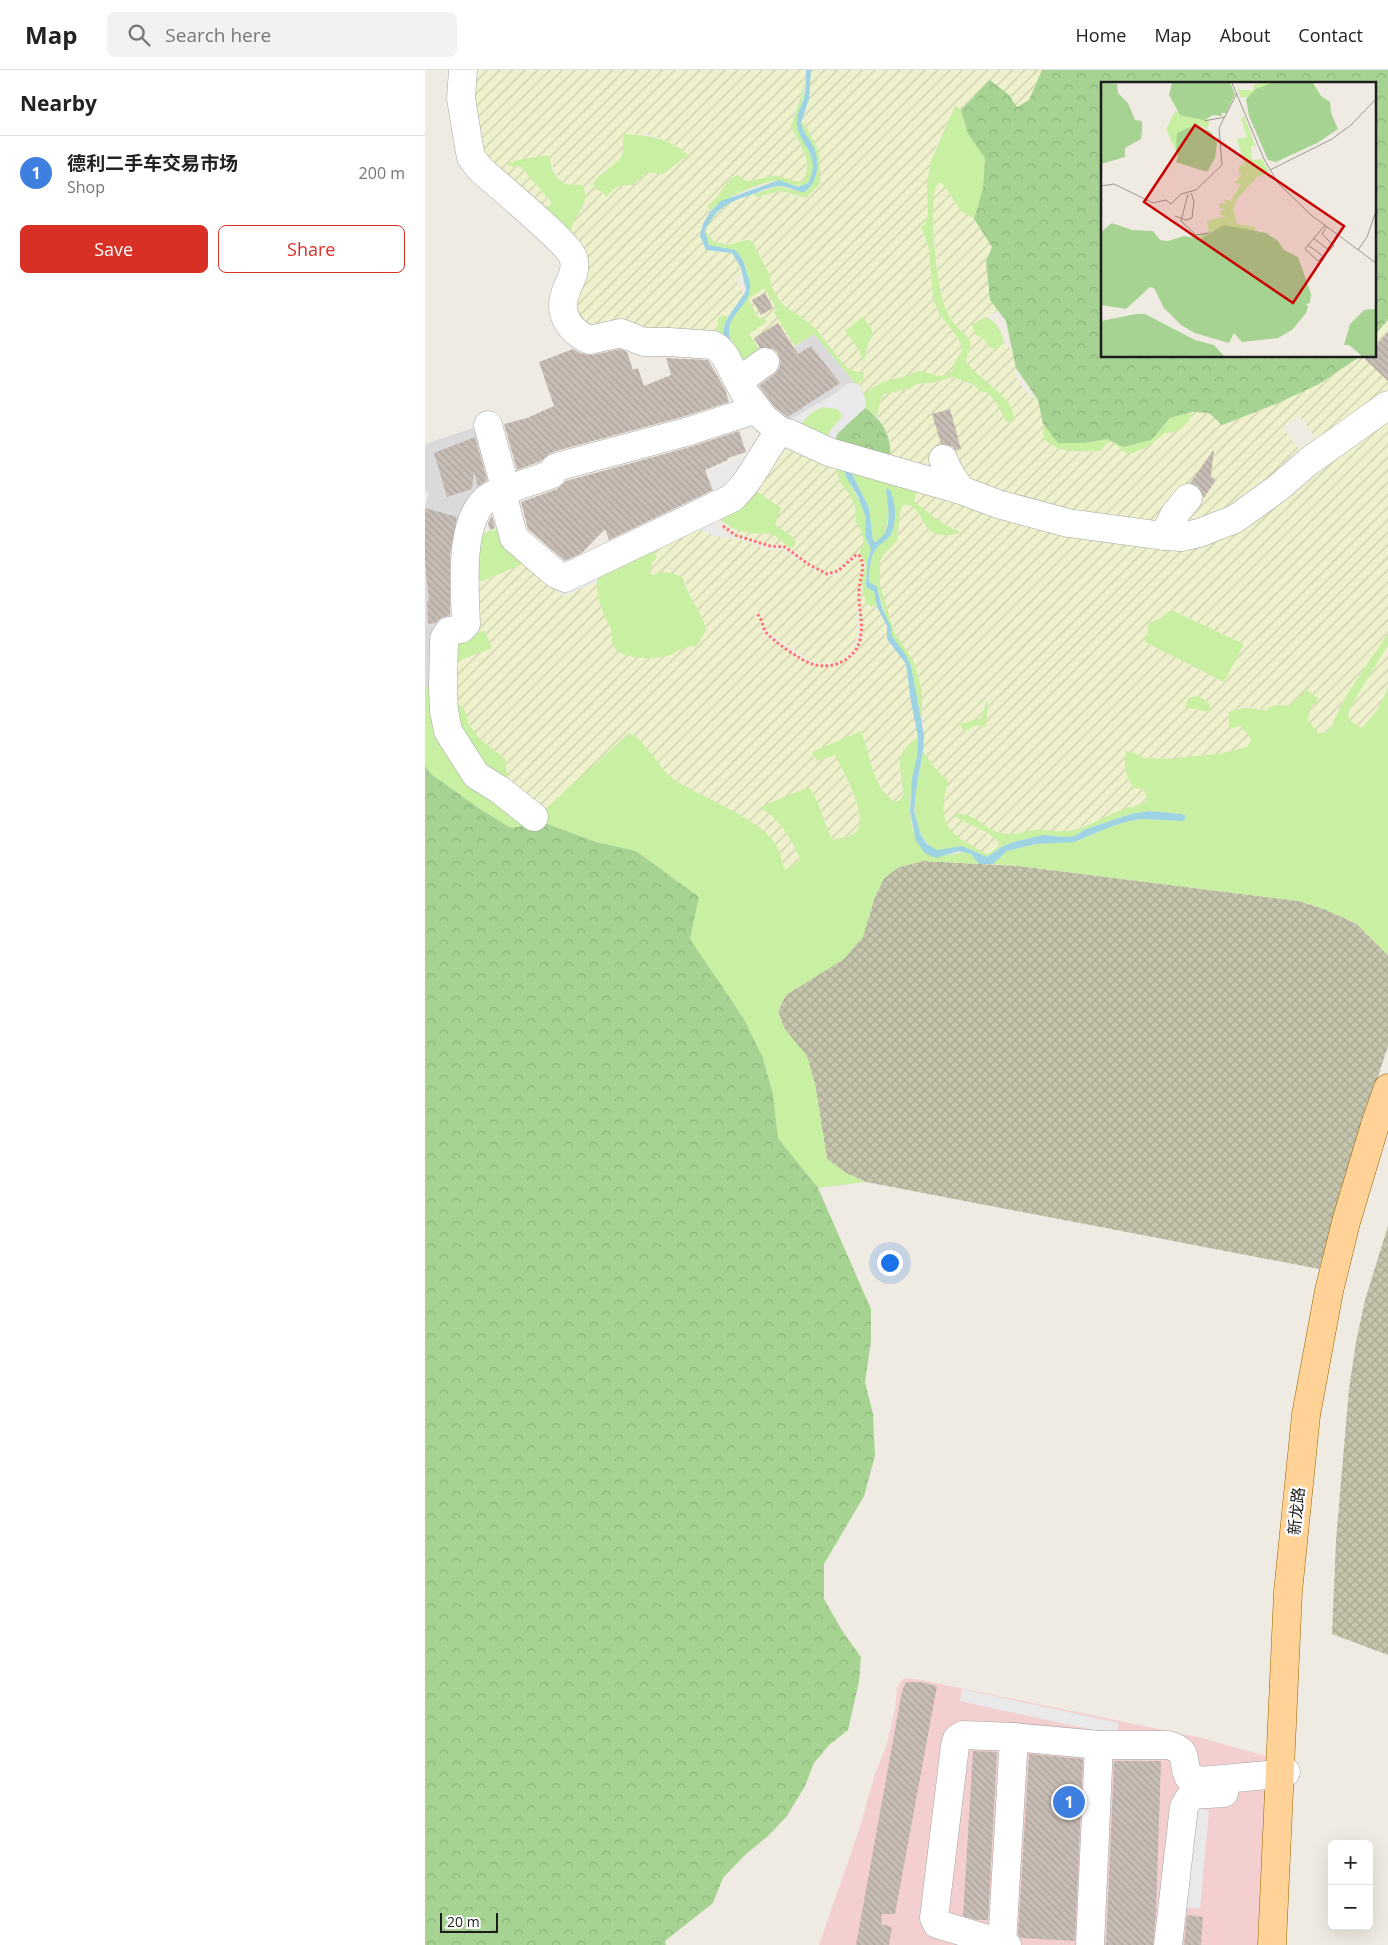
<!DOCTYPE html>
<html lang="en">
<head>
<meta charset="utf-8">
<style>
	body { margin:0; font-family:"Open Sans","Noto Sans SC",sans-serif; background:#f2f2f2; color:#222 }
	.controls { position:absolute; right:15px; bottom:15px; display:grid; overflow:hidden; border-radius:8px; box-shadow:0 5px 20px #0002 }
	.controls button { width:45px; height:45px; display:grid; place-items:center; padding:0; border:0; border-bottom:1px solid #e0e0e0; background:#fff; color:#222; font:25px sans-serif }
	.scale { position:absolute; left:15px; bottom:12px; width:58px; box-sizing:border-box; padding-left:5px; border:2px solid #1d1d1d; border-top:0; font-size:14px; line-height:18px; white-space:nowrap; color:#1d1d1d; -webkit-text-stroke:4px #fff; paint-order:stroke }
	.you { position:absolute; left:464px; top:1192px; width:18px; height:18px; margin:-12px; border:4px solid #fff; border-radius:50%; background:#1a73e8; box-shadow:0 0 0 8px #1a73e833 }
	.badge { display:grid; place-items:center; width:32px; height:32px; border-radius:50%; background:#d93025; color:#fff; font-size:16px; font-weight:700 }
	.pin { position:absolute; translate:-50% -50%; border:2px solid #fff; box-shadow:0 1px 5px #0006 }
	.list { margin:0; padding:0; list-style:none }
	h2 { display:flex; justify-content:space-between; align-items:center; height:65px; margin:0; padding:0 20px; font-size:21px }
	h2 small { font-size:16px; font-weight:400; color:#767676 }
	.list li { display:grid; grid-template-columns:32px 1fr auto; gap:15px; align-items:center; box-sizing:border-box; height:75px; padding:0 20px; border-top:1px solid #e0e0e0 }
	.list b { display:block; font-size:19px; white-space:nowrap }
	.list p { margin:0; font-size:16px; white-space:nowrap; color:#767676 }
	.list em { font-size:16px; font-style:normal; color:#767676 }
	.actions { display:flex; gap:10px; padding:15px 20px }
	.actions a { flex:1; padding:11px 0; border:1px solid #d93025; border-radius:8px; text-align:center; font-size:18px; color:#d93025 }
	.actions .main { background:#d93025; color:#fff }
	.icon { flex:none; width:28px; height:28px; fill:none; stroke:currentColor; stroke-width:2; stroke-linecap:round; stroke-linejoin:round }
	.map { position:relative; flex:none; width:963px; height:1875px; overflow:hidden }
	header { display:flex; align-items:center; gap:30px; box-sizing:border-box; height:70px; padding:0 25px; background:#fff; border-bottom:1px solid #e0e0e0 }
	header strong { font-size:24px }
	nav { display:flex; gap:28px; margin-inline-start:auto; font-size:18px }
	.search { width:350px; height:45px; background:#f2f2f2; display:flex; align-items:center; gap:12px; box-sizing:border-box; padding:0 18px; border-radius:8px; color:#767676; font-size:19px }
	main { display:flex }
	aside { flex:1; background:#fff }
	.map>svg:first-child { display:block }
	.residential { fill:#dbdada }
	.commercial { fill:#f3d0cf }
	.construction { fill:url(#construction-cross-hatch) }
	.farmland { fill:url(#farmland-furrows); fill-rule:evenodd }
	.grass { fill:#c8efa2 }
	.forest { fill:url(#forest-crowns) }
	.parking { fill:#e9e9e9 }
	.water { fill:#9dd3e2 }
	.building { fill:url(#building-back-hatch) }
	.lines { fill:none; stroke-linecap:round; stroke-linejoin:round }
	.minor-casing { stroke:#a4a4a4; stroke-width:29 }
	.major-casing { stroke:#976400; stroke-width:29 }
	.path { stroke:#ff7364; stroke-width:3; stroke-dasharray:2.5 2.5; stroke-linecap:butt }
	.minor { stroke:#fff; stroke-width:28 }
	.major { stroke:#ffd298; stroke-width:28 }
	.labels { text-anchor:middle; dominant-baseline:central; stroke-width:4.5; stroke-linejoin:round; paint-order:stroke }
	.street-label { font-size:16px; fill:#1d1d1d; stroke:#fff }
	.inset-road { fill:none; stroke:#9c9993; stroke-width:1 }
	.view { fill:#cb0001; fill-opacity:0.15; stroke:#cb0001; stroke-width:2.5 }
	.inset-edge { fill:none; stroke:#1d1d1d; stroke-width:2.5 }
</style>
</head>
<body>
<header>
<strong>Map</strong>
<div class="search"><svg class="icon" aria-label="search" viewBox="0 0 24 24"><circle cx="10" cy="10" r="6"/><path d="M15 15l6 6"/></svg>Search here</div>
<nav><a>Home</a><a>Map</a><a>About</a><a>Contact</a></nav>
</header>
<main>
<aside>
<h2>Nearby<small></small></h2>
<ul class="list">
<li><span class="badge" style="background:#3f7fe0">1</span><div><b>德利二手车交易市场</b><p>Shop</p></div><em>200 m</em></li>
</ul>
<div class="actions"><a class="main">Save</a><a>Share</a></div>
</aside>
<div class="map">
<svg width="963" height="1875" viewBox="0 0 963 1875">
	<defs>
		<pattern id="construction-cross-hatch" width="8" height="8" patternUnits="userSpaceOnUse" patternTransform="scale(1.25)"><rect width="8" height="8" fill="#c5c5ad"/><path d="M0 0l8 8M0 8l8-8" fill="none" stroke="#a9a994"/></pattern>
		<pattern id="farmland-furrows" width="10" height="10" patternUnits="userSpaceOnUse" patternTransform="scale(1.25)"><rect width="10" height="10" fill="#eef1cb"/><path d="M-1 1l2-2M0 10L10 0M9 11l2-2" fill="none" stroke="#ccceae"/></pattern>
		<pattern id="forest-crowns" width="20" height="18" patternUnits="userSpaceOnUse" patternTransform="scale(1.25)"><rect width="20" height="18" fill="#a6d392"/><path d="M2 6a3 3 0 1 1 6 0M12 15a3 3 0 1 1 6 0" fill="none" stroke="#8eb57d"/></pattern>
		<pattern id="building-back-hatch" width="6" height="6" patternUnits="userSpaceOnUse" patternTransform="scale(1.25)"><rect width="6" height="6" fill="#c8bdb5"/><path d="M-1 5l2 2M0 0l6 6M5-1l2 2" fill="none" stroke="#aba29b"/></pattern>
	</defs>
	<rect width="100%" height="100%" fill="#f0ebe2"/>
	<g class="residential">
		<path d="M389,264L430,313L422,314L411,323L358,354L321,311Z"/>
		<path d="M59,354L75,412L35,510L14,615L0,617V436L4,424L0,421V374Z"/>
	</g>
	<path class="commercial" d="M479,1608L496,1610L777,1668L844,1687L840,1875H394L434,1760L450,1704L462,1674L470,1639L472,1618Z"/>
	<g class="construction">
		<path d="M498,791L594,796L874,831L899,839L932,854L963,885V976L943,1037L894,1199L441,1112L421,1103L402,1089L390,1014L382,987L359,958L353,941L361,925L385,910L444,848L449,829L459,808L474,797Z"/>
		<path d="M963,1156V1585L907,1564L911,1470L924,1319L931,1272L940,1230Z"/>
	</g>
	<g class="farmland">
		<path d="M43,0H381V10L367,49L368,63L381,87L382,100L378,112L374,113L368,110L321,111L317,108L299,117L296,124L284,138L285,142L278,154L275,166L279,177L281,180L290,182L307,183L313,191L318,205L310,209L319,225L306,243L302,247L297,246L292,264L153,258L146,163L149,151L159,136L161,129L134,109L125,91L83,93L91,97H96L127,134L107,139L59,95ZM199,64L227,65L248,74L263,85L242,101L223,102L218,105L212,113L203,115L197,113L192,115L181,126L178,122L170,119L177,101L188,96L197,86Z"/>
		<path d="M386,0H617L604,30L592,37L584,25H550L536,40L531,36L513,71L506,91L502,115L503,143L497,161L504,179L507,220L515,245L537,275V281L531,290L527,301L521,305L513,306L497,301L490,302L483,306L457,312L438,324L433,314L435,313L434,303L422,298L397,265L375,246L362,238L351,225L347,218L344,204L330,175L324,169L316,170L309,174L289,172L280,161L287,147L294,139L307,131L329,124L331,127H334L356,121L375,128L388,122L393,117L392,77L379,53H376L384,29ZM438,247L448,262L439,290L427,269L420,261Z"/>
		<path d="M514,112L518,114L536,141L549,149L567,177L561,191L565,230L574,240L548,254L554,266L558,268L564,277L572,279L579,273L588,280L591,298L590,306L601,322L613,330L620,360L619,369L636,379L651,383L674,381L682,373L686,372L693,376L716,380L732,370L740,363L747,362L760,355L766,347L767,342L784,343L797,355L851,334L934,286H949V267L963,249V329L788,452L689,455L465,389V372L462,362L452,346L456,329L459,324L466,321L478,320L491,314L506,313L528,307L562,322L572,334L581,351L588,350V340L575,323L544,296L541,291L545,280L544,269L529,253L519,235L513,205L507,138L508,123L510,116ZM874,345L890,367L875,380L857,357Z"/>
		<path d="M339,218L352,239L350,242L370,276L344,295L324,264L342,252L335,250L324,231L326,227Z"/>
		<path d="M963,343V563L921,626L905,657L900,663H893L886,656L883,650V645L886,636L891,633L879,624L864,636L852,634L841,641L826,637H818L803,642L805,659L815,656L822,663L826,670L822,677L794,684L739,689L719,688L712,684L718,718L721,724L722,731L717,735L704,737L662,755L641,761L608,760L598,764H583L569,761L555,752L535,743L530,747L563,763L573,771L574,775L563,784L558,783L536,771L522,757L518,747L517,737L523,711L510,698L498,680L497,620L491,598L488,590L469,562L455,515V491L458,485L464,480L474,463L476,437L481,434L490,438L500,457L513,465L532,464L531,459L517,453L491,433L489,430L492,421L741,474ZM746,540L819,574L781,604L721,572L724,553L729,552ZM560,634V657L552,655L543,658L535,654L556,648Z"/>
		<path d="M360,380L371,382L411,398L415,412L427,428L430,435L431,453L436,460L439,472L438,477L435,482L425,487L409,502L397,501L365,478L369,477L370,472L367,466L350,455L327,418L354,381Z"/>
		<path d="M299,454L309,459L326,463L348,464L358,471L362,476L336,472L315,464Z"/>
		<path d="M271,457L277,461L297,468L312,469L344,480H358L393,502L406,506L411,505L427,491L434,488L437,493L432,526L433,564L428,578L416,591L400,593L387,592L346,564L341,559L334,542H331L329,545L334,548L337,562L340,566L375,590L391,597L412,596L429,586L436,573L438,565L435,522L437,507L443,536L452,537L462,556L464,573L475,585L481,594L486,632L493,667L478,680L474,697L478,725L475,730L470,732L459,722L450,706L436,661L410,684L433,736L436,754L432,761L425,766L407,770L391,729L339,740L346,745L360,760L371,779L375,790L360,801L358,792L336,758L312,743L254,713L243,705L216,671L116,743L83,712L80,689L53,667L44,654L41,644L26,627L23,595L67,578L59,561L42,564L45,516L109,489L137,526L172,512L176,539L187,561L232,587H239L259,577H271L281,560L279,551L271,538L258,508L232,503L226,505L225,503L227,479Z"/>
		<path d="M963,575V618L953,639L937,658L925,651L923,644L926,636Z"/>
	</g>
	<g class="grass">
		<path d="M381,10L372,56L388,90V103L383,113C372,121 362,110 349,111C332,114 296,129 285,141L283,135C297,126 298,112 312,105L321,111C331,111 340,107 350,106C360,106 369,113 378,112L382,100L381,87L366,56Z"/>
		<path d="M530,36L536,40L543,64L560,88L558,118L549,149L536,141L518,114L514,112C501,125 512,216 519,234C521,241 526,249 530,255C534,260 543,265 545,272C547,279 542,284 541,291C549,307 600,333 586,353L581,351L572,334L562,322H557L547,314L528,307L506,313L491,314L484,319L459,324L456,329L452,346L440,338L441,333L438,324L457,312L483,306L490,302L497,301L513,306L521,305L527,301L531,290L537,281L534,270L515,245L508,229L504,179L496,157L500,154L503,143L502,115L506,91Z"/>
		<path d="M376,53H379L392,77L395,92V114L381,128L356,121L331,127L329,124L354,116L371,121L387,115L388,77L379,62Z"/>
		<path d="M199,64C223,65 244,68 263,85L238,104L222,102L208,115C192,115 193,114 181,127L178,122L170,119L168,114C175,102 195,93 197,85C199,79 197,71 199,64Z"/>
		<path d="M124,85C125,96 130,110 141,114C147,116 152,113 158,116C166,137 148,143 146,163L107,139L124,136L127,133L96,97L84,96L83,93L98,89Z"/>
		<path d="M280,161L289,172C295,173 301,175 307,174C314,173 319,168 327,171L344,204L347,218L355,231L362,238L375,246L391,259L422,298L434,303L439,302L438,310L433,314L430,313L389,264L370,276L349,242L352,239L339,218L326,227L324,231L334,249L339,247L342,252L324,264L339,287L321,293C315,285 305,273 304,263C302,238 331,238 322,203C320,194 317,187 310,180L284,175Z"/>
		<path d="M300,245L302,247L299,258V268L292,263L293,248Z"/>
		<path d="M438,247L448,262L441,281L439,293L434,280L420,261Z"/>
		<path d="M561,247C571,251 578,263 579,273L572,279L564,277L558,268L550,264L547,254Z"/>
		<path d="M397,337L410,338L416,343V349L407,358L401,370L372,359L386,343Z"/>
		<path d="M767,342C765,355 752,363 740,363C729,373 717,381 703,384L686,372L682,373L675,381C654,381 635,385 619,369L618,354L633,373H660L682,369L699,377L726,370L745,348Z"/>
		<path d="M411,398L419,400C424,416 435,428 440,444C444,457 437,464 446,479L443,490L441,514L443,518L449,521L452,537L449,536L446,537L441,533L438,520L437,507L441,495L435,482L439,472L436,460L431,453L430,435L423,422L415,412Z"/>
		<path d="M426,402L492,421L489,430L491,433L517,453L535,462C530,465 525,465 520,465C494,465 501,439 481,434L476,437L472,471L458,485L455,491V515L469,562L488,590L491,598L497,620V653L484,590L466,566L453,520L444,512C444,501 446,483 454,474C459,470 463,469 466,464C471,453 469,443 469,432L463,431L464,441L460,465L451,472L448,471L444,438Z"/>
		<path d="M327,418L356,438L350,455L367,466L370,472L369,477L365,478L348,464L326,463L309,459L291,447Z"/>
		<path d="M84,456L109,489L45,516L56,465L61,462Z"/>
		<path d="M227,479L232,487L227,493L225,503L227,505C238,501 247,502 258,508C262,527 278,542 281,560L271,577C257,574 251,585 238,587C226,589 195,590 188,575C186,570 188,563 185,557C177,541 169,523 173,505Z"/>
		<path d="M746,540L819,574L799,612L720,572L724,553L734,549Z"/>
		<path d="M59,561L67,578L23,595L22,583L42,564Z"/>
		<path d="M963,563V575L926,636L923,644L925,651L937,658L953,639L963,618V885L932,854L899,839L874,831L594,796L568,794L582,781L611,774L653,771L688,756L704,751L718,749L757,751L760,749V745L756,744L724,741L706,744L661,759L650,766L641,767L618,765L589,772L578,776L562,787L537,776L516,781L509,780C477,751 494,716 498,681L510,698L523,711C515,742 515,759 546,775C552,778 557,783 563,784L574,776L573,771L563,763L530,747V744C547,741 560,759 575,763C588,766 597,762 609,760C619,759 630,762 640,761C659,760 682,745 701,738C709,736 715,736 722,731L721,724L718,719L709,718C700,707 699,695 701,681L712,684L719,688L739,689L794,684L822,677L826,670L822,663L815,656L805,659L803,642C822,636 822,638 841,641C847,633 855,635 864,636L882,620L893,628L891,633L886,636L883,650L893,663H900L906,657L921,626Z"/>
		<path d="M14,615L18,660L116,743L204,663L216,671L243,705L254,713L312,743L336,758L351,774L360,800L375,790C369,773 360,759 348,747C344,743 339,740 335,737L384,717L391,729L407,770C415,768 427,767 432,761C444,747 417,699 410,685L392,691L387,682L436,661C445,684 447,718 470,732L475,730L478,725C477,699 466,685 493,667C494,709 470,742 500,783C506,784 513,785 520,785C536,786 542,774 554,794L498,791L474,797L459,808L449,829L438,867L419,889L361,925L353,941L359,958L382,986L390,1014L402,1089L421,1103L441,1112L393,1118L353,1068L348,1024L338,988L319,949L265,869L274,827L211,781L171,772L117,752L86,758L55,739L6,704L0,696V617Z"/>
		<path d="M773,626C779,629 788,633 785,642L760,637L763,628Z"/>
		<path d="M26,627L39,639L44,654L53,667L80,689L83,712L88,721L38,676Z"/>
		<path d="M562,630L563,639L560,657L552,655L539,661L535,654L556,648Z"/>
	</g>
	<g class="forest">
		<path d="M617,0H963V249L949,267V14H677V286H934L933,288L894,314L851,334L797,355L784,343L767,342L745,348L726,370L699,377L682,369L660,373H633L618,354L613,330L591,298L581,251L565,230L561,191L567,177L549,149L558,118L560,88L543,64L536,40L565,10L584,25L592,37L604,30Z"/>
		<path d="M440,338C458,350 467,367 465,389L408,373L413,363Z"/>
		<path d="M0,696L6,704L55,739L86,758L117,752L171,772L211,781L274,827L265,869L319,949L338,988L348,1024L353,1068L393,1118L446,1239V1271L440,1312L448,1344L450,1386L439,1426L399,1494V1529L418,1562L436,1587L434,1612L423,1660L403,1676L389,1693L380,1716L362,1746L344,1765L319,1786L298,1808L288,1833L240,1871L241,1875H0Z"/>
	</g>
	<g class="parking">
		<path d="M425,313H430L436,317L441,332L440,338L413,363L408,373L401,370L407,358L416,349V343L413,339L397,337L386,343L372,359L363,351L411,323Z"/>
		<path d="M334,380L294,430L283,402Z"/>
		<path d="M286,451L296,460L312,469L289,466L271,457Z"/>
		<path d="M173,505L172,512L137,526L125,511Z"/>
		<path d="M537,1619L694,1653L691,1665L535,1631Z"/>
		<path d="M772,1739L784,1740L775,1839L762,1837Z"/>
	</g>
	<g class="water">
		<path d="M381,0H386L384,29L376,53C378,63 385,69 389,78C395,93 393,113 379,122C370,122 363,115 353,116C346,117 338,120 331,123C307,131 291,136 280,161L284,175L310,180C317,187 320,194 322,204C324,209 326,214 325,219C324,236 302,245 304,264C306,277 319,286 322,298L299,268C296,248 313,237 321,220L316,198L307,183L281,180L275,166L278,154L285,142L296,131L354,110L373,117L383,113C398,84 374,76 372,54C371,45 376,37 379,28C381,19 381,9 381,0Z"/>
		<path d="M419,400L426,402L444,438L448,471L451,472C454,469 458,466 460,463C466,451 463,433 461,421L462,418L465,420C471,432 473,457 463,468C458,473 453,475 449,482C445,489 444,504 444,512L452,517L457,538L466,557L467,566L481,585L486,596L499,665L498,681L491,721L489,741L496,765L502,774L512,780L537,776L562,787L578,776L589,772L618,765L641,767L650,766L661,759L706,744L724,741L756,744L760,745V749L757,751L718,749L704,751L688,756L649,772L611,774L582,781L568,794H554L546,784L534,781L511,788L500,783L491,771L485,742L487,708L492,687L493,667L486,632L481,594L462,569V556L452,537L449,521L442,518L441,514L443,490L446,479L440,466L441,448L433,426L421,407Z"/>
	</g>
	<g class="building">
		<path d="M340,223L348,238L336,245L327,230Z"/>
		<path d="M353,253L373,284L386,276L415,313L363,347L350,337L334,316L350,304L354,299L356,291L352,282L346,278H335L329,268Z"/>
		<path d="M963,262V311L940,289L942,286H949V278Z"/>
		<path d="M148,279L157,284L167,285L195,279L202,282L208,300L213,298L219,316L246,305L241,288L283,290L300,319L304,332L257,347L131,381L124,384L116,391L92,400L79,354L102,348L129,336L114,292Z"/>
		<path d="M525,339L536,379L530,380L527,376L516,374L507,344Z"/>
		<path d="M314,361L321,382L303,388V390L280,400L288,420L184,470L180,459L157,483L140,491L103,459L96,432L132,419L141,411L265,377Z"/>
		<path d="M50,367L62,410L53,416L49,402L47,419L22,427L9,383Z"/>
		<path d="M789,379L786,406L791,410L779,428L773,416L765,413Z"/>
		<path d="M0,438L32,447L25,483V545L16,548L10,553L3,554L2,531H4L0,494Z"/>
		<path d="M67,446L70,458L65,460L63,453Z"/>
		<path d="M481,1612H495L512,1616L470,1844H457L456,1854L467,1857L464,1875H431L477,1621Z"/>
		<path d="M548,1681L572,1682L563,1850H552L538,1846Z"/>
		<path d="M604,1684L658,1689L650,1871L595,1868L593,1864Z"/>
		<path d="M689,1691H736L731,1842L728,1875H681Z"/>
		<path d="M762,1845L778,1847L776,1875H759Z"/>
	</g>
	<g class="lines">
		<defs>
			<g id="minor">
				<path d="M38,0L36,28L44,77L46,87L55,99C72,114 142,172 148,187C153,200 144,212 140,224C133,245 146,261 164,270L196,263L219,272H244L288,275L293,278L300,286L319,322L339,348L355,361L363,363L404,382L536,420L573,434L643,453L739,466L756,467L774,463L810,449L853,418L883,392L963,335"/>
				<path d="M314,311L340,292"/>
				<path d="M63,355L79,413L76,419L89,468L131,504L140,508L307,428C328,409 337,383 355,361"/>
				<path d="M518,389L525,404L536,420"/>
				<path d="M739,466L749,445L763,428"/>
				<path d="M109,747L75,720L51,705L23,661L19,641L18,620L19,569L24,561L36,559L41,554C40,520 32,444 67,425L127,404L130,398L135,396L261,362L332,339"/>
				<path d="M577,1874L589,1667"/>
				<path d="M582,1875L519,1856L512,1854L509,1848L530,1676L532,1669L538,1665L589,1667L674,1675H743C765,1681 756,1689 763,1706L776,1711L854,1704L861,1702"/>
				<path d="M665,1875L674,1675"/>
				<path d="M743,1875L759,1737L766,1725L799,1723"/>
			</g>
			<path id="major" d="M847,1875L863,1522L881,1345L904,1221L921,1152L950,1055L963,1018"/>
		</defs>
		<use href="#minor" class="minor-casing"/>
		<use href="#major" class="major-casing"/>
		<path class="path" d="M298,456L310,465L345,476L360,477L383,494L402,504L413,501L431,485H434C442,497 434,508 434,522C433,536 438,550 436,564C434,588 409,601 387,594C377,591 346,570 340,561C337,555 337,548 332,544"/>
		<use href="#minor" class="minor"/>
		<use href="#major" class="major"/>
	</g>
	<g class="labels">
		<g class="street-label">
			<text transform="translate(871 1441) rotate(-84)">新龙路</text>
		</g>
	</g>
	<g transform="translate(676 12)">
		<rect width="275" height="275" fill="#f0ebe2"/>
		<path d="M159,1H172L146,15H139L136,3L139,8H152L153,3ZM75,28L79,33L107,36L108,41L106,47L101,44L75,69L65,47ZM143,34L155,65L150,63L151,78L161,77L168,90L156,95L136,117L132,127L136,142L155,145L153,149H147L123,143L104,155L88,156L92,152H108L106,139L126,134L119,133L120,128L126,127L118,126L119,121L126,122L122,117L131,119L135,117L130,118L140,102L134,101L141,91H137L139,83L144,84L136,57L146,55L140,36Z" fill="#c8efa2"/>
		<path d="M0,1L16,2L17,11L27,21L34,38L41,39V47L40,57L24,66V75L0,82ZM71,1H129L134,12L125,31H120L122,34L112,33L103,38L79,33L68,13ZM172,1H212L220,14L229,20L230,31L237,47L216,61L175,80L167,78L148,34L145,17L155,7ZM94,43L110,50L116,61L114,76L106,90L75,80L77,74L75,69L76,51ZM11,141L31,148L52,149L59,158L67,159L83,154L99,157L123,143L165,151L177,159L183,168L197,175L210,212L209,221L205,222L207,225L205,231L191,248L177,256L141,260L133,251L128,261L94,251L80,243L63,226L53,206L49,205L25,227L0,223V150ZM275,227V274H261L248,263H243L249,242L263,228ZM35,232H44L94,258L113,263L123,274H0V239Z" fill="#a6d392"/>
		<path class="inset-road" d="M131,1L163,77L177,101L210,133L275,181M103,39L124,35M169,88L231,57L250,43L275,17M0,104L13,102L52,121L65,118L70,122L80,112L95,108L121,83L118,46L136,11M87,112L80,139L95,153L108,151M74,134L85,138L91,136L93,119L90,111M224,143L204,167L217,179L233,164L221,152L226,144M212,156L229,169M207,163L223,175M257,168L266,155L275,129"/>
		<path class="view" d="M94,43L243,144L192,221L43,120Z"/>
		<rect width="275" height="275" class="inset-edge"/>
	</g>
</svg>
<div class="controls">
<button>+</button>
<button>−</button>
</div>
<div class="scale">20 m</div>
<div class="you"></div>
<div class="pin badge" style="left:644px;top:1732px;background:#3f7fe0">1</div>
</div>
</main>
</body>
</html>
